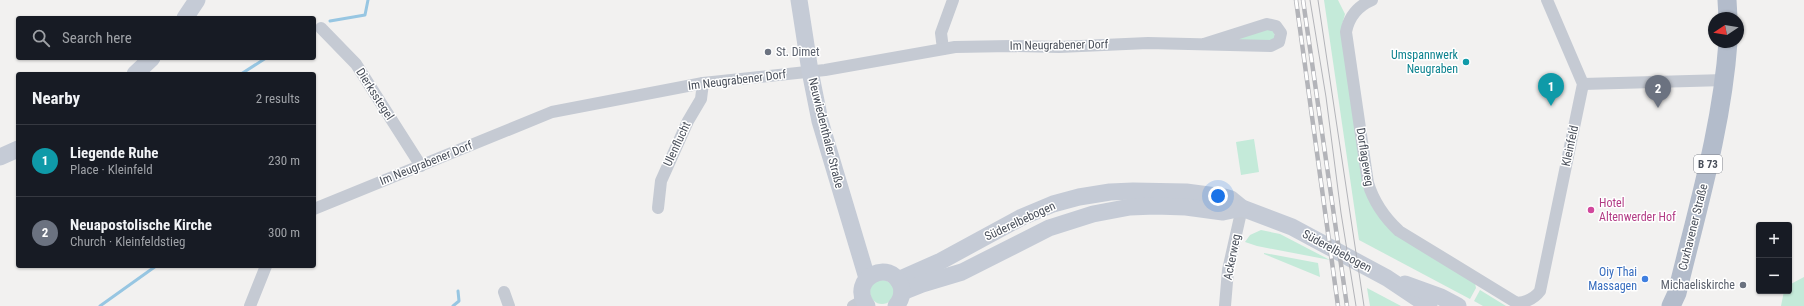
<!DOCTYPE html>
<html lang="en">
<head>
<meta charset="utf-8">
<style>
	body { margin:0; font-family:"Roboto Condensed",sans-serif; background:#242831; color:#f1f3f6 }
	.controls { position:absolute; right:12px; bottom:12px; display:grid; overflow:hidden; border-radius:4px; box-shadow:0 1px 3px #0004 }
	.controls button { width:36px; height:36px; display:grid; place-items:center; padding:0; border:0; border-bottom:1px solid #363941; background:#171b24; color:#f1f3f6; font:20px sans-serif }
	.compass { position:absolute; left:1708px; top:12px; width:36px; height:36px; border-radius:50%; background:#171b24; box-shadow:0 1px 3px #0004; rotate:258deg }
	.you { position:absolute; left:1218px; top:196px; width:14px; height:14px; margin:-10px; border:3px solid #fff; border-radius:50%; background:#1a73e8; box-shadow:0 0 0 6px #1a73e833 }
	.badge { display:grid; place-items:center; width:26px; height:26px; border-radius:50%; background:#9aafe4; color:#fff; font-size:13px; font-weight:700 }
	.pin { position:absolute; translate:-50% -33px; filter:drop-shadow(0 1px 2px #0008) }
	.pin::after { content:''; position:absolute; top:21px; width:14px; height:12px; background:inherit; clip-path:polygon(0 0,100% 0,50% 100%) }
	.list { margin:0; padding:0; list-style:none }
	h2 { display:flex; justify-content:space-between; align-items:center; height:52px; margin:0; padding:0 16px; font-size:17px }
	h2 small { font-size:13px; font-weight:400; color:#9ea1a6 }
	.list li { display:grid; grid-template-columns:26px 1fr auto; gap:12px; align-items:center; box-sizing:border-box; height:72px; padding:0 16px; border-top:1px solid #363941 }
	.list b { display:block; font-size:15px; white-space:nowrap }
	.list p { margin:0; font-size:13px; white-space:nowrap; color:#9ea1a6 }
	.list em { font-size:13px; font-style:normal; color:#9ea1a6 }
	.icon { flex:none; width:22px; height:22px; fill:none; stroke:currentColor; stroke-width:2; stroke-linecap:round; stroke-linejoin:round }
	.map { position:relative; flex:none; width:1804px; height:306px; overflow:hidden }
	.search { position:absolute; background:#171b24; box-shadow:0 1px 3px #0004; left:16px; top:16px; width:300px; height:44px; display:flex; align-items:center; gap:10px; box-sizing:border-box; padding:0 14px; border-radius:4px; color:#9ea1a6; font-size:15px }
	.panel { position:absolute; background:#171b24; box-shadow:0 1px 3px #0004; left:16px; top:72px; width:300px; height:196px; border-radius:4px }
	.map>svg:first-child { display:block }
	.green { fill:#c4ead9 }
	.lines { fill:none; stroke-linecap:round; stroke-linejoin:round }
	.stream { stroke:#97c6e2; stroke-width:3 }
	.minor { stroke:#c5cad3; stroke-width:12 }
	.secondary { stroke:#c5cbd6; stroke-width:17 }
	.primary { stroke:#b3bccb; stroke-width:19 }
	.tram { stroke:#b3b4b9; stroke-width:1 }
	.rail-casing { stroke:#b3b4b9; stroke-width:4.5 }
	.rail { stroke:#fff; stroke-width:3; stroke-dasharray:9; stroke-linecap:butt }
	.worship-dot { fill:#6b7280; stroke:#fff; stroke-width:1.5 }
	.culture-dot { fill:#0f9aa8; stroke:#fff; stroke-width:1.5 }
	.hotel-dot { fill:#d1479c; stroke:#fff; stroke-width:1.5 }
	.shop-dot { fill:#3f7fe0; stroke:#fff; stroke-width:1.5 }
	.labels { text-anchor:middle; dominant-baseline:central; stroke-width:3; stroke-linejoin:round; paint-order:stroke }
	.shield { fill:#fff; stroke:#80848c; stroke-width:1 }
	.shield-label { font-size:11px; font-weight:bold; fill:#4a505b }
	.street-label { font-size:12px; fill:#4a505b; stroke:#fff }
	.worship-label { font-size:12px; fill:#5b616d; stroke:#fff; text-anchor:start }
	.culture-label { font-size:12px; fill:#0d838f; stroke:#fff; text-anchor:end }
	.hotel-label { font-size:12px; fill:#b23c85; stroke:#fff; text-anchor:start }
	.shop-label { font-size:12px; fill:#366cbe; stroke:#fff; text-anchor:end }
</style>
</head>
<body>
<div class="map">
<svg width="1804" height="306" viewBox="0 0 1804 306">
	<rect width="100%" height="100%" fill="#f2f1f0"/>
	<g class="green">
		<path d="M1324,0H1338L1345,14L1342,25L1374,209L1475,283L1476,288L1470,299L1359,240Z"/>
		<path d="M1263,29L1274,30L1275,37L1271,41L1234,40Z"/>
		<path d="M1254,139L1259,172L1241,175L1236,142Z"/>
		<path d="M1261,230L1280,234L1330,260L1257,246L1245,242L1250,235Z"/>
		<path d="M1264,253L1318,263L1320,277L1264,254Z"/>
		<path d="M1804,277V306H1781L1784,291H1789V285Z"/>
		<circle cx="882" cy="292" r="12"/>
		<path d="M1367,288L1401,306H1370Z"/>
		<path d="M1480,290L1506,306H1483L1474,301Z"/>
	</g>
	<g class="lines">
		<g class="stream">
			<path d="M330,21L365,15L368,0"/>
			<path d="M241,74L266,58"/>
			<path d="M100,306L156,266"/>
			<path d="M453,306L459,301L458,291"/>
		</g>
		<g class="minor">
			<path d="M1372,0C1358,6 1349,16 1346,32L1368,183C1374,203 1384,217 1399,231L1517,303C1527,302 1534,299 1540,291L1583,84L1547,0"/>
			<path d="M321,28L356,64L421,166"/>
			<path d="M943,49L941,33L953,0"/>
			<path d="M1583,84L1725,80"/>
			<path d="M658,208L661,181L688,121L701,99L703,83"/>
			<path d="M314,209L552,112L703,83L825,70L955,47L1011,46L1059,47L1148,43L1271,46L1279,42L1281,33L1276,26L1267,24L1204,44"/>
			<path d="M504,292L509,306"/>
			<path d="M250,306L266,266"/>
			<path d="M853,306L864,300"/>
			<path d="M1225,306L1228,270L1242,208"/>
		</g>
		<g class="secondary">
			<path d="M799,0L810,71L820,121L867,278"/>
			<path d="M185,18L197,0"/>
			<path d="M135,74L152,58"/>
			<path d="M0,157L18,149"/>
			<path d="M898,280L941,261L1022,217L1053,204L1079,197L1110,192L1133,191L1186,192L1224,197L1231,199L1242,208L1292,227L1387,278L1429,306"/>
			<path d="M1405,284L1441,297L1458,306"/>
			<path d="M902,292L922,284L962,272L1049,228L1093,214L1130,207L1155,206L1186,207L1223,212L1242,208"/>
			<path d="M867,306C847,278 891,257 901,286C903,293 901,300 896,306"/>
		</g>
		<g class="primary">
			<path d="M1727,0L1728,18"/>
			<path d="M1671,306L1677,293C1697,210 1722,127 1728,42"/>
		</g>
		<g class="tram">
			<path d="M1310,0L1326,97L1341,213L1356,306"/>
			<path d="M1318,0L1364,306"/>
		</g>
		<defs>
			<g id="rail">
				<path d="M1296,0L1338,306"/>
				<path d="M1303,0L1347,306"/>
			</g>
		</defs>
		<use href="#rail" class="rail-casing"/>
		<use href="#rail" class="rail"/>
	</g>
	<g class="worship-dot">
		<circle cx="768" cy="52" r="4"/>
		<circle cx="1743" cy="285" r="4"/>
	</g>
	<circle class="culture-dot" cx="1466" cy="62" r="4"/>
	<circle class="hotel-dot" cx="1591" cy="210" r="4"/>
	<circle class="shop-dot" cx="1645" cy="279" r="4"/>
	<g class="labels">
		<rect class="shield" x="1694" y="155" width="28" height="18" rx="3"/>
		<g class="shield-label">
			<text x="1708" y="164">B 73</text>
		</g>
		<g class="street-label">
			<text transform="translate(1059 45) rotate(-1)">Im Neugrabener Dorf</text>
			<text transform="translate(737 80) rotate(-7)">Im Neugrabener Dorf</text>
			<text transform="translate(375 94) rotate(57)">Dierksstegel</text>
			<text transform="translate(826 133) rotate(76)">Neuwiedenthaler Straße</text>
			<text transform="translate(677 144) rotate(-65)">Ulenflucht</text>
			<text transform="translate(1570 146) rotate(-78)">Kleinfeld</text>
			<text transform="translate(1365 157) rotate(81)">Dorflageweg</text>
			<text transform="translate(426 163) rotate(-22)">Im Neugrabener Dorf</text>
			<text transform="translate(1020 221) rotate(-25)">Süderelbebogen</text>
			<text transform="translate(1693 227) rotate(-76)">Cuxhavener Straße</text>
			<text transform="translate(1337 251) rotate(28)">Süderelbebogen</text>
			<text transform="translate(1232 257) rotate(-79)">Ackerweg</text>
		</g>
		<g class="worship-label">
			<text x="776" y="52">St. Dimet</text>
			<text x="1735" y="285" text-anchor="end">Michaeliskirche</text>
		</g>
		<g class="culture-label">
			<text x="1458" y="55">Umspannwerk<tspan x="1458" dy="14">Neugraben</tspan></text>
		</g>
		<g class="hotel-label">
			<text x="1599" y="203">Hotel<tspan x="1599" dy="14">Altenwerder Hof</tspan></text>
		</g>
		<g class="shop-label">
			<text x="1637" y="272">Oiy Thai<tspan x="1637" dy="14">Massagen</tspan></text>
		</g>
	</g>
</svg>
<div class="controls">
<button>+</button>
<button>−</button>
</div>
<svg class="compass" viewBox="-18 -18 36 36"><path d="M0-13l5 13h-10z" fill="#e53935"/><path d="M0 13l5-13h-10z" fill="#9ea1a6"/></svg>
<div class="you"></div>
<div class="pin badge" style="left:1551px;top:106px;background:#0f9aa8">1</div>
<div class="pin badge" style="left:1658px;top:108px;background:#6b7280">2</div>
<div class="search"><svg class="icon" aria-label="search" viewBox="0 0 24 24"><circle cx="10" cy="10" r="6"/><path d="M15 15l6 6"/></svg>Search here</div>
<section class="panel">
<h2>Nearby<small>2 results</small></h2>
<ul class="list">
<li><span class="badge" style="background:#0f9aa8">1</span><div><b>Liegende Ruhe</b><p>Place · Kleinfeld</p></div><em>230 m</em></li>
<li><span class="badge" style="background:#6b7280">2</span><div><b>Neuapostolische Kirche</b><p>Church · Kleinfeldstieg</p></div><em>300 m</em></li>
</ul>
</section>
</div>
</body>
</html>
